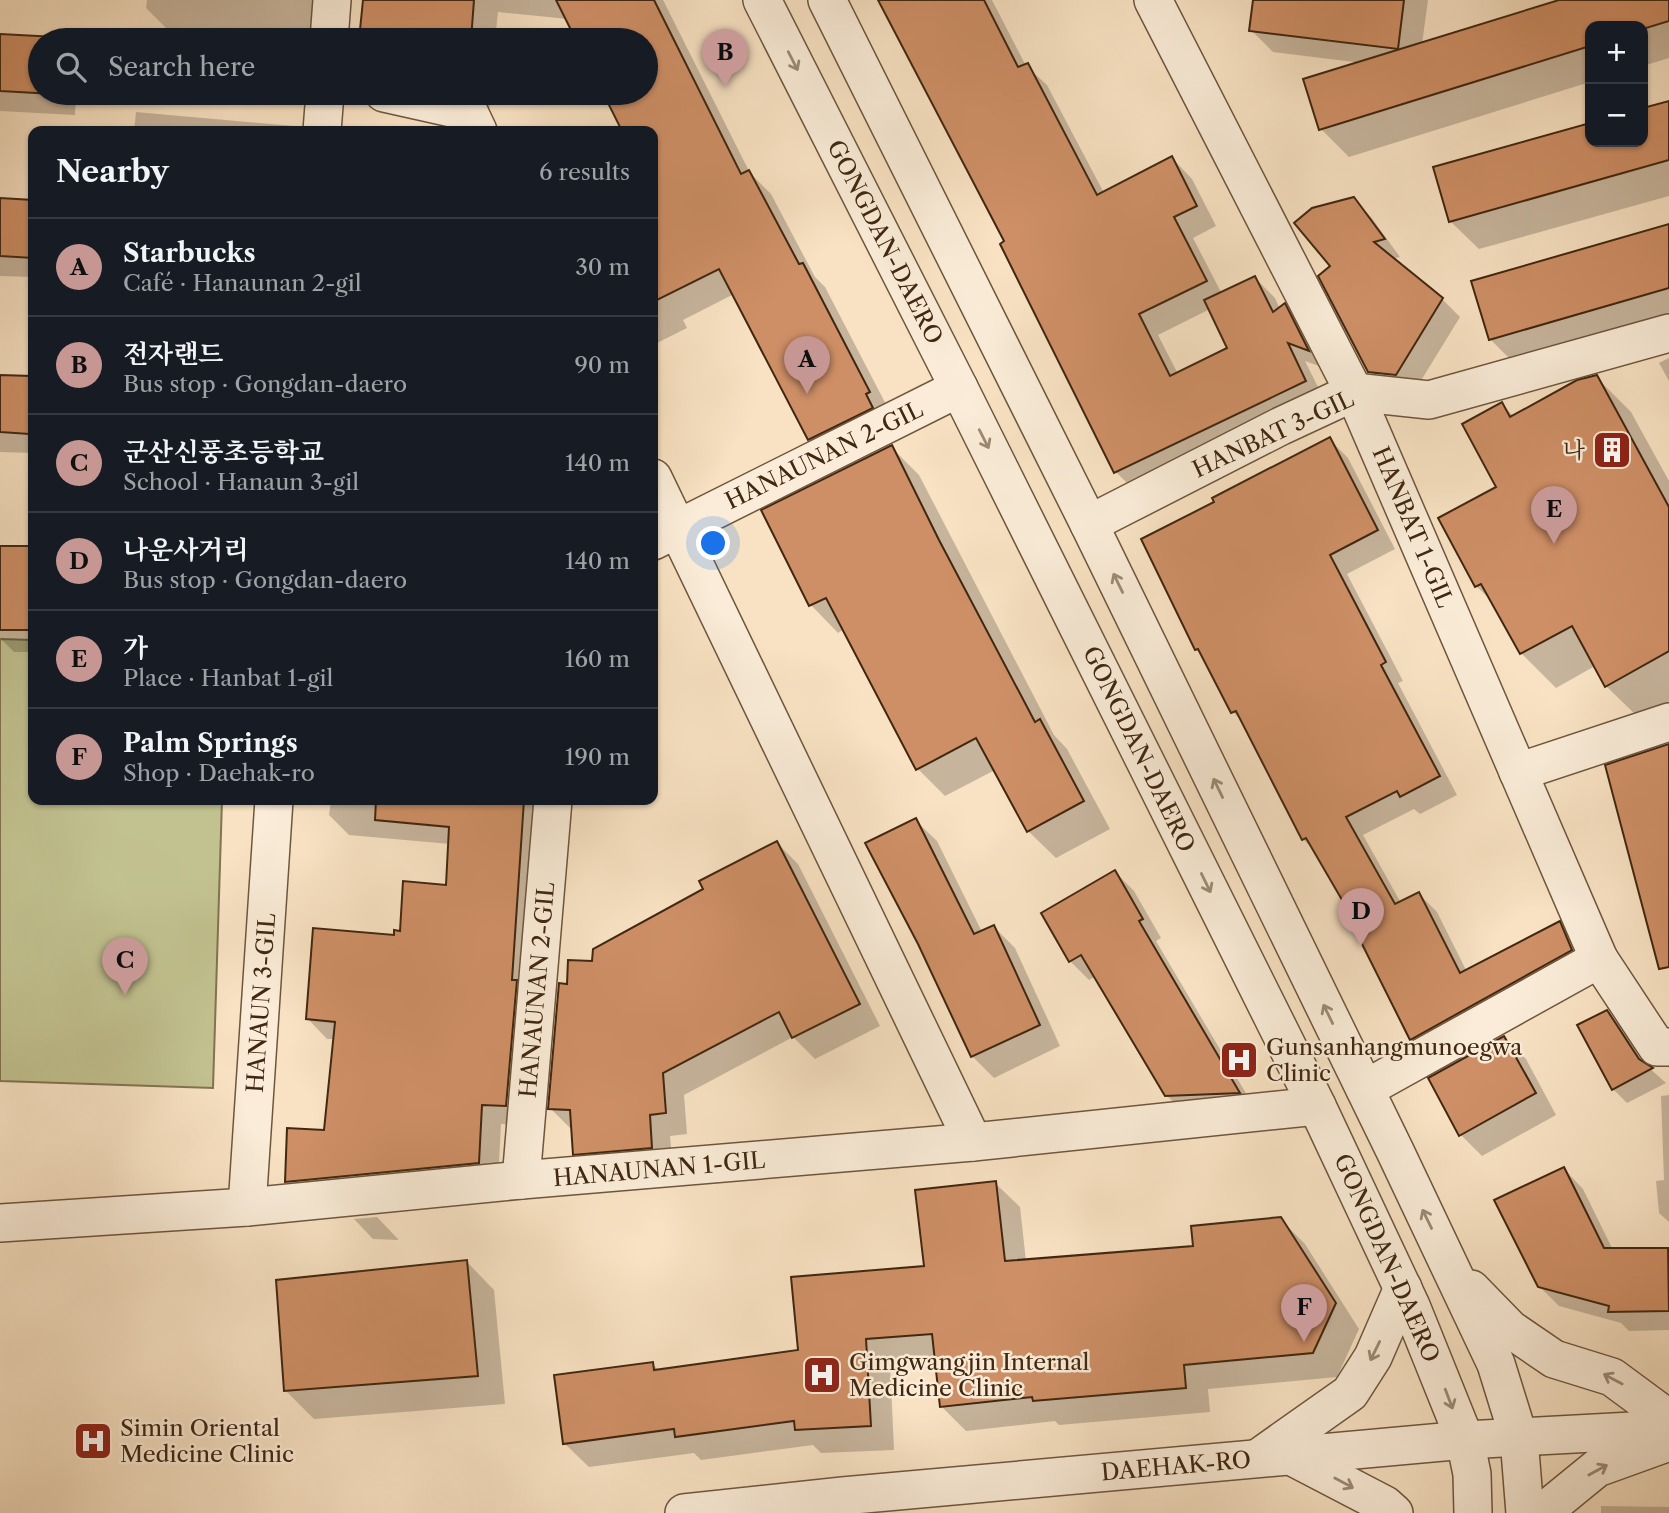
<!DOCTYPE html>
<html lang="en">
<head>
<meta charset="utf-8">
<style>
	body { margin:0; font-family:"Libre Caslon Text","Noto Serif KR",serif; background:#242831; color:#f1f3f6 }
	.controls { position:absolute; right:21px; top:21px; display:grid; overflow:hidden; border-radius:14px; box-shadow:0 2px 5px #0004 }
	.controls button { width:63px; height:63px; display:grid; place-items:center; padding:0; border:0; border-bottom:2px solid #363941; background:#171b24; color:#f1f3f6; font:35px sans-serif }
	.you { position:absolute; left:714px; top:544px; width:24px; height:24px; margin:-18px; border:5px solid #fff; border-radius:50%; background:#1a73e8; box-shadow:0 0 0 10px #1a73e833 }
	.badge { display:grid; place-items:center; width:46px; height:46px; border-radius:50%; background:#c59692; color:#111; font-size:23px; font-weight:700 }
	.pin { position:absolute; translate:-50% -58px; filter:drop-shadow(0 2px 4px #0008) }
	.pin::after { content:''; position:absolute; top:37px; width:24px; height:21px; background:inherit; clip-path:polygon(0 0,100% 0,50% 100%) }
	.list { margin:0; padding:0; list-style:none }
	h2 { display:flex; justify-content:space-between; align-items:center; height:91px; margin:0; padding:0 28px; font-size:30px }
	h2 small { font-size:23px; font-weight:400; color:#9ea1a6 }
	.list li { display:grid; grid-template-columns:46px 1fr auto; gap:21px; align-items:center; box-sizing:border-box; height:98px; padding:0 28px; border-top:2px solid #363941 }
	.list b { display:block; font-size:26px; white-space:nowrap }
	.list p { margin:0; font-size:23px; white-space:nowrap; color:#9ea1a6 }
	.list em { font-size:23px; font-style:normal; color:#9ea1a6 }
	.icon { flex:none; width:38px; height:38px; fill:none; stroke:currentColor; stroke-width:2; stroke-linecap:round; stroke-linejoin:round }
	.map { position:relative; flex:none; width:1669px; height:1513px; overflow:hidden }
	.search { position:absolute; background:#171b24; box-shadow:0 2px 5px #0004; left:28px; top:28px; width:630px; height:77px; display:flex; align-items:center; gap:18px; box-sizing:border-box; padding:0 24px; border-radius:38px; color:#9ea1a6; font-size:26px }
	.panel { position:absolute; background:#171b24; box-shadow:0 2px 5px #0004; left:28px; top:126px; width:630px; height:679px; border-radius:14px }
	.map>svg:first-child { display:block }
	.green { fill:#c2c290; stroke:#817450; stroke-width:2 }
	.shadow { fill:#0003; fill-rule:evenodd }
	.building { fill:#ce8f66; stroke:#402710; stroke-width:2 }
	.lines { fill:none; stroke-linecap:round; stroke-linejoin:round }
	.minor-casing { stroke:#6e563d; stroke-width:40 }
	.minor { stroke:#faecd8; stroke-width:37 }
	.oneway { stroke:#9d8a74 }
	.labels { text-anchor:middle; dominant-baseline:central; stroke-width:5; stroke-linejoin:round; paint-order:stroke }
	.street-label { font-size:23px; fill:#402710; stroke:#faecd8 }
	.poi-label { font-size:23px; fill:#402710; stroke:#faecd8; text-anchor:start }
</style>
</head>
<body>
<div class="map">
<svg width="1669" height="1513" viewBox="0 0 1669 1513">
	<rect width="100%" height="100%" fill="#f8e2c3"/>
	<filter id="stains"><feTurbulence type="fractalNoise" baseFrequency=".00286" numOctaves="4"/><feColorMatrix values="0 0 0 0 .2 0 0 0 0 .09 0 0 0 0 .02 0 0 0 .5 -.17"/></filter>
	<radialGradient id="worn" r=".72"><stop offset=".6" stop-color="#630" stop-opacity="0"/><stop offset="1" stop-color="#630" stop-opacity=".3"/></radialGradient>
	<path class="green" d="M0,639L33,640V800H222L213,1088L0,1081Z"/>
	<g class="shadow">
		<path d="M147,0H326L323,40H293L168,30L146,8Z"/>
		<path d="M364,0H663L750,173L771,194L815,277L825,287L891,414L831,461L809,439L734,294L683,320L687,328L653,345V202L658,199L653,189V131H624L605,93H646V40H578L568,19L498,12L495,40H361Z"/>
		<path d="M881,0H992L1026,66L1047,85L1104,193L1172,158L1192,179L1216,226L1193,238L1222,294L1255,278L1275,298L1280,309L1285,305L1304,325L1327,369L1305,361L1325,401L1136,492L1116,472L1007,242ZM1210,309L1230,349L1178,374L1158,335Z"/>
		<path d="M1255,0H1428L1422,44L1565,0H1669V58L1643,66V26H1590V82L1349,157L1321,129L1362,63L1273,52L1251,30Z"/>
		<path d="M0,36L57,40H40V93H76L75,115L0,111Z"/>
		<path d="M372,93H491L489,110L412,94Z"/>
		<path d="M1669,102V196L1479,249L1450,221L1435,168L1590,124V142H1643V110Z"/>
		<path d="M136,112L294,126L299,131H134Z"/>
		<path d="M1353,199L1371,217L1400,257L1392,259L1442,299L1460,317L1414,392L1387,389L1369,371L1333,266Z"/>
		<path d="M0,200L33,202V277L0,276Z"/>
		<path d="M1669,226V324L1518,367L1490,339Z"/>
		<path d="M1669,358V381L1659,363Z"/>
		<path d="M0,376L31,378L33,380V453L0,452Z"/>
		<path d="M1596,377L1631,412L1669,481V705L1641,720L1606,686L1595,666L1556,688L1521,653L1494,603L1476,586L1498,487L1502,404L1514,417Z"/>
		<path d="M1330,440L1348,458L1395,549L1347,574L1403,681L1398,683L1457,795L1420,814L1414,809L1363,835L1401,903L1419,894L1437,912L1467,972L1559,923L1577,941L1589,968L1430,1057L1412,1039L1358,925L1316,852L1303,839L1245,724L1233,712L1204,656L1197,649L1217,503Z"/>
		<path d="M891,447L919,475L1054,735L1067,749L1110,829L1056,858L1028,831L995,770L945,796L918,769L844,629L838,633L811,605L763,511Z"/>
		<path d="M0,548H33V652H14L0,638Z"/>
		<path d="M331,800H545L525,1125L501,1124L498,1182L306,1201L287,1181L325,1132L335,1039H327L308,1019L401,933L447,887L450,844L349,835L329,815Z"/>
		<path d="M915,820L937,841L982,932L994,927L1015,948L1060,1046L994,1078L972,1056Z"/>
		<path d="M777,843L798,864L880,1026L815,1059L793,1037L684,1095L687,1134L670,1136L673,1169L596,1175L575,1154L571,1129L550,1108L569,986L594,963Z"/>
		<path d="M1115,872L1134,891L1161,938L1156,941L1257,1112L1186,1114L1166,1095L1096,976L1089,980L1070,961Z"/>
		<path d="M1607,1012L1621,1026L1647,1066L1666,1083L1627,1103L1613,1089Z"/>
		<path d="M1504,1038L1526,1059L1556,1115L1482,1156L1461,1135Z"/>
		<path d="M1669,1095V1222L1659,1213L1656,1181L1664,1180L1661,1096Z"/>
		<path d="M1564,1169L1583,1189L1613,1250L1667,1249L1669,1252V1330L1629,1331L1621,1323L1559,1306L1539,1286Z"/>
		<path d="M995,1183L1020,1207L1026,1261L1195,1247L1280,1219L1305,1244L1359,1329L1337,1377L1208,1389L1210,1412L1059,1425L1055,1421L966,1431L942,1407L936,1359L890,1363L894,1450L821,1453L813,1445L701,1460L694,1453L589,1467L564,1443L653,1364L659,1371L800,1352L926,1268Z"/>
		<path d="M377,1217L398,1239V1240L373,1239L354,1219Z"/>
		<path d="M466,1261L494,1290L505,1404L314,1419L286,1391Z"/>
		<path d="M1601,1506L1669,1507V1513H1601Z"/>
	</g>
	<g class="building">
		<path d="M363,0H474L471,40H359Z"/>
		<path d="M556,0H654L741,174L749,170L799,264L803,263L870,392L866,394L873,408L808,440L719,269L653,302V131H622L603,93H646V40H576Z"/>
		<path d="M878,0H984L1018,67L1028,63L1097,195L1172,156L1197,206L1174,217L1207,281L1139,314L1170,376L1227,348L1204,300L1255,276L1273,312L1285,303L1309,351L1288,343L1306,381L1114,473L1000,244L1004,241Z"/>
		<path d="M1253,0H1404L1398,49L1249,31Z"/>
		<path d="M1559,0H1669V21L1643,29V26H1590V46L1319,130L1303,79Z"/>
		<path d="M0,34L56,37V40H40V93L54,94L0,91Z"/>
		<path d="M1669,101V160L1449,222L1433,167L1590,123V142H1643V108Z"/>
		<path d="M1354,197L1385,239L1374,242L1443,298L1396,375L1368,372L1318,276L1330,266L1294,223L1312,208Z"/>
		<path d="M0,198L33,200V258L0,256Z"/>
		<path d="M1669,224V288L1489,340L1471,281Z"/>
		<path d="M0,375L32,376L29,434L0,432Z"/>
		<path d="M1597,375L1669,507V651L1605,687L1572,626L1520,654L1481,584L1475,587L1438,518L1496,487L1462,424L1502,402L1510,417L1577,380Z"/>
		<path d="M1330,437L1378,530L1330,555L1386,662L1381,665L1440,776L1400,797L1397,791L1346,817L1395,904L1419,892L1460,973L1560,921L1572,950L1410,1040L1353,926L1356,924L1306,838L1302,840L1236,711L1231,713L1198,649L1195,650L1141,539L1214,502L1212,498Z"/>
		<path d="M892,445L939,540L1035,722L1040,719L1084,801L1027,832L976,738L916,770L826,598L809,606L761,510Z"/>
		<rect x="0" y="546" width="33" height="84"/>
		<path d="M1669,744V967L1659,969L1605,765Z"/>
		<path d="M376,800H524L512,980H517L506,1106L482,1105L479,1163L285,1182L287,1128L324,1130L335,1022L306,1019L313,928L394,935V930L400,931L403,881L446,885L449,827L375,820Z"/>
		<path d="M916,818L974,934L994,925L1040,1025L971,1057L918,944L865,843Z"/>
		<path d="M777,841L860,1004L792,1038L779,1012L663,1073L666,1113L650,1115L652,1148L573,1155L570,1110L548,1109L559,983L567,984L568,960L592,961L593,949L703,889L699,881Z"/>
		<path d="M1115,870L1143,919L1139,921L1240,1093L1165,1096L1081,955L1069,962L1041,913Z"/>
		<path d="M1607,1010L1639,1059L1653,1068L1612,1090L1577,1025Z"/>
		<path d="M1504,1036L1536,1093L1459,1136L1428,1078Z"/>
		<path d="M1564,1167L1604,1248H1668L1669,1311L1608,1312L1609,1306L1538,1287L1494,1200Z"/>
		<path d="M996,1181L1005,1261L1193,1246L1191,1226L1281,1217L1336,1303L1313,1353L1184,1365L1186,1388L1033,1401L1032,1397L940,1407L932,1334L866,1339L871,1426L795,1430L794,1421L675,1437L674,1429L563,1444L554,1375L653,1362L654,1370L798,1350L791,1277L924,1266L915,1190Z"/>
		<path d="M467,1260L478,1376L284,1391L276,1280Z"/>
	</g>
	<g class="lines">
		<defs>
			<g id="minor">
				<path d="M762,0L959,388L1317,1106L1411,1306L1465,1440L1472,1474L1473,1513"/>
				<path d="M827,0L1089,524L1395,1151L1496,1364L1519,1438L1525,1513"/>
				<path d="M1153,0L1354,392L1599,959L1657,1047H1669"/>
				<path d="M329,40L332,0"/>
				<path d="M384,93L469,112L478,131"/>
				<path d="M322,131L325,93"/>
				<path d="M653,478L973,1142"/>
				<path d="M1089,524L1281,426L1354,392L1429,400L1669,333"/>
				<path d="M653,541L959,388"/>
				<path d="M1518,772L1669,722"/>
				<path d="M1365,1089L1599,959"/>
				<path d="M521,1180L553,800"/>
				<path d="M247,1207L274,800"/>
				<path d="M0,1223L247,1207L521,1180L973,1142L1317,1106"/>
				<path d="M1471,1289L1510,1329L1554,1359L1612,1377L1669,1419"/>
				<path d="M1291,1456L1385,1505L1394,1513"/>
				<path d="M1258,1458L1350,1393L1373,1357L1403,1288"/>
				<path d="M684,1513L843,1496L1465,1440L1669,1429"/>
				<path d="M1547,1513L1548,1508L1597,1468L1669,1442"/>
			</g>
		</defs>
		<use href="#minor" class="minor-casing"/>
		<use href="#minor" class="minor"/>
	</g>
	<defs><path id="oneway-shaft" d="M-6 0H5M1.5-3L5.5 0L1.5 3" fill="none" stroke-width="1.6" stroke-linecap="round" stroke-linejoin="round" transform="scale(1.75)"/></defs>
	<g class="oneway">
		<use href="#oneway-shaft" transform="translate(793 61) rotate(63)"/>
		<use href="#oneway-shaft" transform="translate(984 439) rotate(63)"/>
		<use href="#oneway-shaft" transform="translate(1118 583) rotate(-116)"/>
		<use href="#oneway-shaft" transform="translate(1218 788) rotate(-116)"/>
		<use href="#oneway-shaft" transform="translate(1206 883) rotate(64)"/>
		<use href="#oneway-shaft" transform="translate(1328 1014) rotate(-116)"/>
		<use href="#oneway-shaft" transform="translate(1427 1219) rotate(-116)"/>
		<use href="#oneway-shaft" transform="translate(1375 1351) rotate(116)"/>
		<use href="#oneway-shaft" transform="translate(1613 1379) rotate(-152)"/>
		<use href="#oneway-shaft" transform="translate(1449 1399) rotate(69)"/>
		<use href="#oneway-shaft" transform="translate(1598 1470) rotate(-29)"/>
		<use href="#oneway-shaft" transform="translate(1344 1483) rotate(28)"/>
	</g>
	<defs>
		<symbol id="building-square" viewBox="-11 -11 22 22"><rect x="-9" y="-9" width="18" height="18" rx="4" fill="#8f2418" stroke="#faecd8"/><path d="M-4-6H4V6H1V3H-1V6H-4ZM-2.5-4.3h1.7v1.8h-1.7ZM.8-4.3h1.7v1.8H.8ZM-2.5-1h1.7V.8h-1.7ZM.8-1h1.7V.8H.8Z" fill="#fff"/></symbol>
		<symbol id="hospital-square" viewBox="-11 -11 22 22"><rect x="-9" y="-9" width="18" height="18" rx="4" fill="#8f2418" stroke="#faecd8"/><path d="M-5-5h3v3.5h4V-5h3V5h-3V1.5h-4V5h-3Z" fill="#fff"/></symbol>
	</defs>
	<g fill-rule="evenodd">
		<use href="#building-square" x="1590" y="428" width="44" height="44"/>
		<use href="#hospital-square" x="1217" y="1038" width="44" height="44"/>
		<use href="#hospital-square" x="800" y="1353" width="44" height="44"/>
		<use href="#hospital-square" x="71" y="1419" width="44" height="44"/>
	</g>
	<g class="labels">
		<g class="street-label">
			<text transform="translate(885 242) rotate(63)">GONGDAN-DAERO</text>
			<text transform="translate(1273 434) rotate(-25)">HANBAT 3-GIL</text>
			<text transform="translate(824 455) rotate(-26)">HANAUNAN 2-GIL</text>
			<text transform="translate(1413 527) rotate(67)">HANBAT 1-GIL</text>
			<text transform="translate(1139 749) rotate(64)">GONGDAN-DAERO</text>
			<text transform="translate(537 990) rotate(-85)">HANAUNAN 2-GIL</text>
			<text transform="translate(261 1003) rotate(-86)">HANAUN 3-GIL</text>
			<text transform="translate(659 1169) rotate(-5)">HANAUNAN 1-GIL</text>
			<text transform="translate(1387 1258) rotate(66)">GONGDAN-DAERO</text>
			<text transform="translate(1176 1466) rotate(-5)">DAEHAK-RO</text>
		</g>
		<g class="poi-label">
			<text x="1585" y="450" text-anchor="end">나</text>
			<text x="1266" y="1047">Gunsanhangmunoegwa<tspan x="1266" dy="26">Clinic</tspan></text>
			<text x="849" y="1362">Gimgwangjin Internal<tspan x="849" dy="26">Medicine Clinic</tspan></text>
			<text x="120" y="1428">Simin Oriental<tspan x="120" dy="26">Medicine Clinic</tspan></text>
		</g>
	</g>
	<rect width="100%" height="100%" filter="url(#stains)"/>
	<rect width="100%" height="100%" fill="url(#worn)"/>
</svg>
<div class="controls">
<button>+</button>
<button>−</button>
</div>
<div class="you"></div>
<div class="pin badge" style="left:807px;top:394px">A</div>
<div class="pin badge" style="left:725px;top:87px">B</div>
<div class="pin badge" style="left:125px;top:995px">C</div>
<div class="pin badge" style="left:1361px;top:946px">D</div>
<div class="pin badge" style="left:1554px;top:544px">E</div>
<div class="pin badge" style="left:1304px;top:1342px">F</div>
<div class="search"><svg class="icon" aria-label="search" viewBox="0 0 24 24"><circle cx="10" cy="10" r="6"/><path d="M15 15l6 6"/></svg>Search here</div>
<section class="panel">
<h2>Nearby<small>6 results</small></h2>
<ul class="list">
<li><span class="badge">A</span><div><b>Starbucks</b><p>Café · Hanaunan 2-gil</p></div><em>30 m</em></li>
<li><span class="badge">B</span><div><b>전자랜드</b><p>Bus stop · Gongdan-daero</p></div><em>90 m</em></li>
<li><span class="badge">C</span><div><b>군산신풍초등학교</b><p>School · Hanaun 3-gil</p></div><em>140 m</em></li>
<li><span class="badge">D</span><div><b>나운사거리</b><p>Bus stop · Gongdan-daero</p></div><em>140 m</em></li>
<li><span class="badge">E</span><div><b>가</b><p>Place · Hanbat 1-gil</p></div><em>160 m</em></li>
<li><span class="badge">F</span><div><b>Palm Springs</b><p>Shop · Daehak-ro</p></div><em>190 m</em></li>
</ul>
</section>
</div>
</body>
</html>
